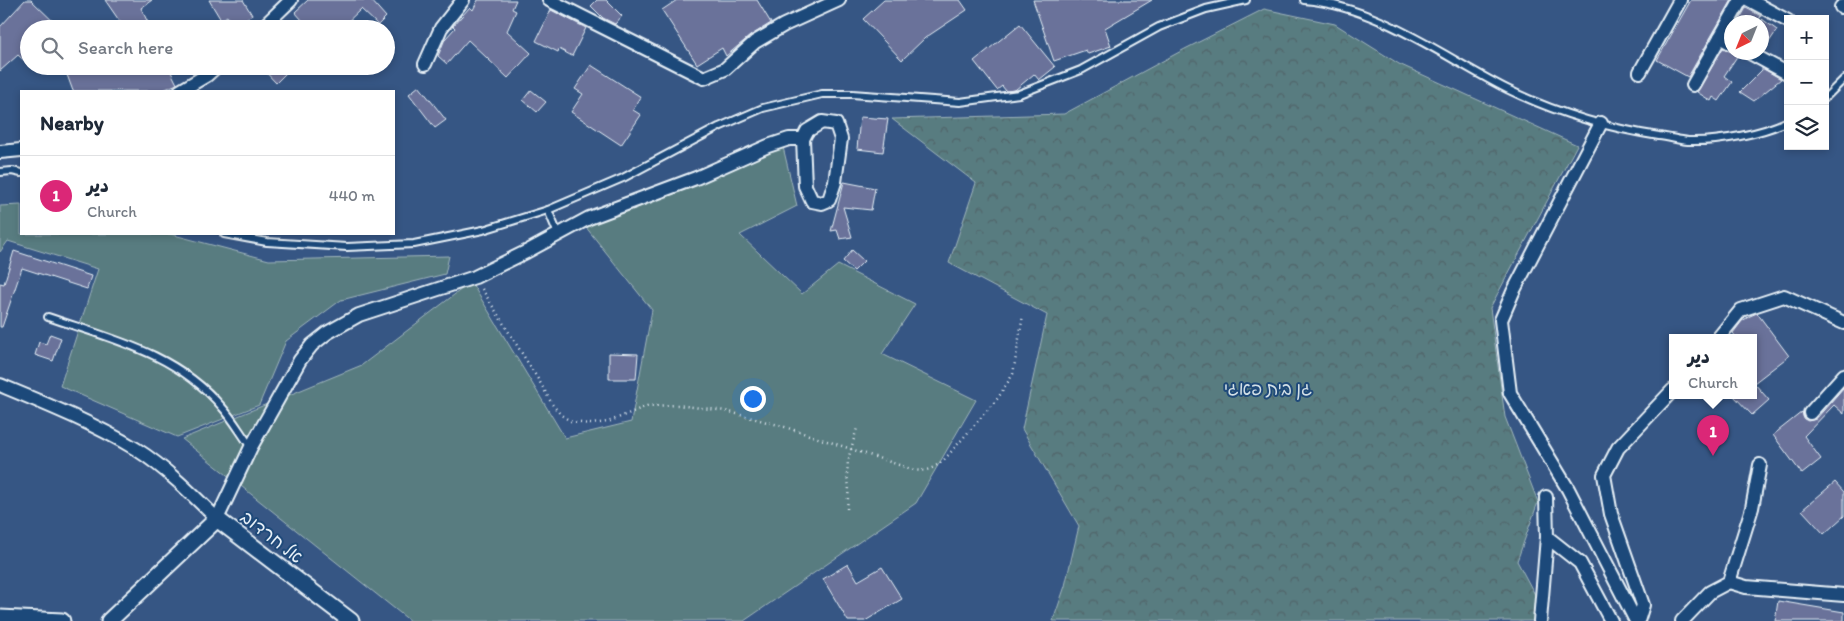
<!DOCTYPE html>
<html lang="en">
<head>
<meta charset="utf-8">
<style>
	body { margin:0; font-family:Itim,"Playpen Sans Arabic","Playpen Sans Hebrew",sans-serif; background:#f6f6f7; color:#1f2937 }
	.controls { position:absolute; right:15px; top:15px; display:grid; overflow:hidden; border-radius:0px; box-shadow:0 2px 8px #0003 }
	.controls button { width:45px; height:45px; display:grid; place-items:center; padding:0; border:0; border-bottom:1px solid #e0e1e3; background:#fff; color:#1f2937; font:25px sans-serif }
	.compass { position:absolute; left:1724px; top:15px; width:45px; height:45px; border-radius:50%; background:#fff; box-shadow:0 2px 8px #0003; rotate:223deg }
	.you { position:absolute; left:752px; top:398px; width:18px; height:18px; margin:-12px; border:4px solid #fff; border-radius:50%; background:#1a73e8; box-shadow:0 0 0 8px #1a73e833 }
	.badge { display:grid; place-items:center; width:32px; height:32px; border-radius:50%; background:#db2777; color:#fff; font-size:16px; font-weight:700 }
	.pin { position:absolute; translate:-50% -41px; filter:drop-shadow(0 1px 2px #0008) }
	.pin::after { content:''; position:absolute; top:26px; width:18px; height:15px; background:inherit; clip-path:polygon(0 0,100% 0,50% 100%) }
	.popup { position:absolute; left:1669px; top:334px; width:88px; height:65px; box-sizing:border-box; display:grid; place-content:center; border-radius:0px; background:#fff; filter:drop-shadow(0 1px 4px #0005); font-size:16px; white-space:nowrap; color:#747a83 }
	.popup b { font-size:19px; color:#1f2937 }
	.popup::after { content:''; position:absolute; left:50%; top:100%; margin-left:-10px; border:10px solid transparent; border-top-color:#fff }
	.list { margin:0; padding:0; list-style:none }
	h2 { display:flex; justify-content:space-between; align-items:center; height:65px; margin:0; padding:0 20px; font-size:21px }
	h2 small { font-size:16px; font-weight:400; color:#747a83 }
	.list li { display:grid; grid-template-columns:32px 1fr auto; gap:15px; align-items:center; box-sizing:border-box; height:80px; padding:0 20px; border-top:1px solid #e0e1e3 }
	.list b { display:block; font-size:19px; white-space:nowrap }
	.list p { margin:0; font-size:16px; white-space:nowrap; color:#747a83 }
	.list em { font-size:16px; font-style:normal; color:#747a83 }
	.icon { flex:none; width:28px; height:28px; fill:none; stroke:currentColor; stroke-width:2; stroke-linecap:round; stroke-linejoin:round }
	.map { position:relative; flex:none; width:1844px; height:621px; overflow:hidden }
	.search { position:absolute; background:#fff; box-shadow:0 2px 8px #0003; left:20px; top:20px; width:375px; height:55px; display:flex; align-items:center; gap:12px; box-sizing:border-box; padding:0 18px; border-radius:28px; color:#747a83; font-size:19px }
	.panel { position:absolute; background:#fff; box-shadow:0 2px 8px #0003; left:20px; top:90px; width:375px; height:145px; border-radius:0px }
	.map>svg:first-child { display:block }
	.green { fill:#587b80; stroke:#a0b6bc }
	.forest { fill:url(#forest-crowns); stroke:#a0b6bc }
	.building { fill:#6a729a; stroke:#e8f1f8 }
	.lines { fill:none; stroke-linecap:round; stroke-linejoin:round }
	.service-casing { stroke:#e8f1f8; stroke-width:10 }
	.minor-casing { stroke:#e8f1f8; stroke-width:16 }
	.tertiary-casing { stroke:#e8f1f8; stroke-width:19 }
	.path { stroke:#e8f1f8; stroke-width:2.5; stroke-dasharray:1 4; stroke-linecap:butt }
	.service { stroke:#1f4a7a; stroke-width:6 }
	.minor { stroke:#1f4a7a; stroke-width:12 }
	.tertiary { stroke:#1f4a7a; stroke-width:15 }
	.labels { text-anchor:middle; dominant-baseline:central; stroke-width:4; stroke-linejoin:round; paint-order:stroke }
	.park-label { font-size:18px; fill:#d2dfe6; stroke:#1f4a7a }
	.street-label { font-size:18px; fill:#e8f1f8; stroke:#1f4a7a }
</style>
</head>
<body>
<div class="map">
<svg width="1844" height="621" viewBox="0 0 1844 621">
	<defs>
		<pattern id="forest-crowns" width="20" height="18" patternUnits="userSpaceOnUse" patternTransform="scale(1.25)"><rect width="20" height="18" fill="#587b80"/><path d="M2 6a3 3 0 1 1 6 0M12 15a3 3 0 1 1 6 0" fill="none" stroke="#506468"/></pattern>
	</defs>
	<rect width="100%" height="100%" fill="#365684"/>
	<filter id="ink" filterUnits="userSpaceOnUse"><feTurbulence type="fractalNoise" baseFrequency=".02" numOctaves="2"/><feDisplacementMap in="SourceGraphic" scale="10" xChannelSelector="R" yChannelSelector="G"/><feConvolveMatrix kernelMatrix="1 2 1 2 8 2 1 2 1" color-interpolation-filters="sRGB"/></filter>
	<g filter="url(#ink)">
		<g class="green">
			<path d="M783,147L797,206L740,235L802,294L838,265L915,304L882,354L976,400L916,503L744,621H410L182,439L362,365L471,282L565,438L631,422L652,310L585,226L637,208Z"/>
			<path d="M21,205V234H170L269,260L449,256L445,274L341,300L286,341L259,405L177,437L60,386L98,269L8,241L0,252V206Z"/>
		</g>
		<path class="forest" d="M1264,9L1335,24L1399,64L1577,145L1490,308L1505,417L1538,502L1517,561L1549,621H1053L1065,586L1079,526L1022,429L1047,315L949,263L976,183L892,119L1064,114L1185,49Z"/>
		<g class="building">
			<path d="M25,0H31L61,29H29V65L18,55L0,71V27Z"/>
			<path d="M105,0H152L141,8L151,29H125Z"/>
			<path d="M209,0H243L252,15L233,27L227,16L221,20Z"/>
			<path d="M308,0H371L386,17L378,25L361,9L340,29H310L295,12Z"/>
			<path d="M478,0H516L512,9L516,11L507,31L531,53L508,78L468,40L447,64L438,56L445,39L455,28L453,26L470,7L473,10Z"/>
			<path d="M597,0H606L622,16L615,24L603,18L591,6Z"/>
			<path d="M677,0H757L771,23L750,36L726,56L722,48L697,64L662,10Z"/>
			<path d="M884,0H960L967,10L925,38L902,60L863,19Z"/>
			<path d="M1033,0H1152L1105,28L1111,46L1088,54L1086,50L1054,61Z"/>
			<path d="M1691,0H1732L1688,77L1657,60Z"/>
			<path d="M1746,8L1761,16L1758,22H1738Z"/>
			<path d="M551,10L586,28L572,56L559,49L558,52L536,41Z"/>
			<path d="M1762,19L1777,30L1763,51L1762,50Z"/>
			<path d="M1020,24L1055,67L1039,80L1034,74L1015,90L1006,91L1002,86L997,90L974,61Z"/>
			<path d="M1723,48L1732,52H1740L1724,76L1732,82L1719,101L1713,97L1711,101L1697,92Z"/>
			<path d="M591,65L641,97L633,110L641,115L621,145L571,112L583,94L575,89Z"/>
			<path d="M80,66H168L177,84L161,91H73L66,72Z"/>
			<path d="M260,66H293L276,83Z"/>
			<path d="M1762,68L1781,79L1754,101L1740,92L1762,70Z"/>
			<path d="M419,86L446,120L435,128L409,94Z"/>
			<path d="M531,90L546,102L537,112L523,100Z"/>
			<path d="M860,117L888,119L883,152L857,149Z"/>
			<path d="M844,182L875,188L871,210L843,207L852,237L840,239L837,230L831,231Z"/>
			<path d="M852,250L864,261L854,271L843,261Z"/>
			<path d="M14,251L91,276L87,289L22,268L2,327H0V283L4,284Z"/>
			<path d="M1757,313L1789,356L1754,383L1769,400L1752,415L1733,395H1753V337H1736L1733,333L1742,321L1750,316Z"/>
			<path d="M50,334L61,338L53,361L35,355L39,342L46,344Z"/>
			<path d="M609,353L638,354L636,379H609Z"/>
			<path d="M1844,387V414L1834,405L1804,436L1821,459L1802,474L1773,435L1802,412L1804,419L1808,421L1816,419Z"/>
			<path d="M1835,482L1844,492V516L1824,534L1802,510Z"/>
			<path d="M848,564L858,581L882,567L902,599L865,621H848L823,579Z"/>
			<path d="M1778,601L1844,612V621H1775Z"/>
		</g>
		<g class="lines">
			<defs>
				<g id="service">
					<path d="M1304,0C1379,7 1442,56 1507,89C1554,112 1608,128 1659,136C1668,137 1679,140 1688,141C1718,142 1761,134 1788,121"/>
					<path d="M1825,98L1844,79"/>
					<path d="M0,172L12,171L21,173"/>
					<path d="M548,210L558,234"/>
					<path d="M224,234L267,242L347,247L414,244L483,230L548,210L623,178L719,127L763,108L822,94H852L960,102L1019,94L1081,70L1159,27L1206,9L1246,0"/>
					<path d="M48,317C112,339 176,353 222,407C233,419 241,434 251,447"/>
				</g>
				<g id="minor">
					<path d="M549,0L704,78L725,69L755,42L784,25L839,0"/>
					<path d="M1749,0L1788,21"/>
					<path d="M1841,7L1844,6"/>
					<path d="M261,29L291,0"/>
					<path d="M1720,37L1732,44"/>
					<path d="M1748,52L1787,73"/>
					<path d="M425,64L441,28L463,0"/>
					<path d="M1640,72L1680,0"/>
					<path d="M1693,85L1741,0"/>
					<path d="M180,91L207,75L217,66"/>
					<path d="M822,122L836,124L841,139L835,182L829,200L822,203L812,201L805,186L803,139L807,131Z"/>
					<path d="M1601,123L1513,292L1501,320L1510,393L1568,489L1636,621"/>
					<path d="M0,152L21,150"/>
					<path d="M1719,337L1741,310L1784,296L1844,323"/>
					<path d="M0,385C46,404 93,423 136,449C166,468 192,494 217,519L251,447L300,360L312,345L327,333L359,315L475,277L526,252L589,218L696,178L768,146L789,139H803"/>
					<path d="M1810,413L1844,375"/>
					<path d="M1546,497L1547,537"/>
					<path d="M1729,582L1746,587L1844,595"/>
					<path d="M1540,621L1547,537L1580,563L1611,621"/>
					<path d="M1638,621L1643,605L1611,514L1604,475L1618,448L1673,390"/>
					<path d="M1682,621L1710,592L1729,582L1752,508L1760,465"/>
				</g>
				<g id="tertiary">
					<path d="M0,618L62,621"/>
					<path d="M109,621L217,519L351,621"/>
				</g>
			</defs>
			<use href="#service" class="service-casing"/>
			<use href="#minor" class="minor-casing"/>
			<use href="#tertiary" class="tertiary-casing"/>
			<g class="path">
				<path d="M482,289L541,384L552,404L561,415L572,422L591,424L608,422L647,406L677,405L726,411L782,426L914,470C927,472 934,468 944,460L998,398L1013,374L1023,315"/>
				<path d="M847,509L849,487L847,476L848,460L857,428"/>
			</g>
			<use href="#service" class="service"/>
			<use href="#minor" class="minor"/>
			<use href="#tertiary" class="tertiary"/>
		</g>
	</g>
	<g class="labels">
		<g class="park-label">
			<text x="1268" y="389">גן בית פאגי</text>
		</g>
		<g class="street-label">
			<text transform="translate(272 537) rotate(38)">אל חרדוב</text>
		</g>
	</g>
</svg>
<div class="controls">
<button>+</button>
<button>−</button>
<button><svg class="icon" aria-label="layers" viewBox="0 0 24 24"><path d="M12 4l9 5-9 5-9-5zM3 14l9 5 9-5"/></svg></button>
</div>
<svg class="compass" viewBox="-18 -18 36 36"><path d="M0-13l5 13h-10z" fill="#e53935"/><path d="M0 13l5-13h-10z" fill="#747a83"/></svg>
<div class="you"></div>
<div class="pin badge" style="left:1713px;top:456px">1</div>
<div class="popup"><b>دير</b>Church</div>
<div class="search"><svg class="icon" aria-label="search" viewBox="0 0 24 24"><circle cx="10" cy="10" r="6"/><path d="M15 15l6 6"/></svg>Search here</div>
<section class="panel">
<h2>Nearby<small></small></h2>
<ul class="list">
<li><span class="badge">1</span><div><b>دير</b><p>Church</p></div><em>440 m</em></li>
</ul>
</section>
</div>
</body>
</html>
